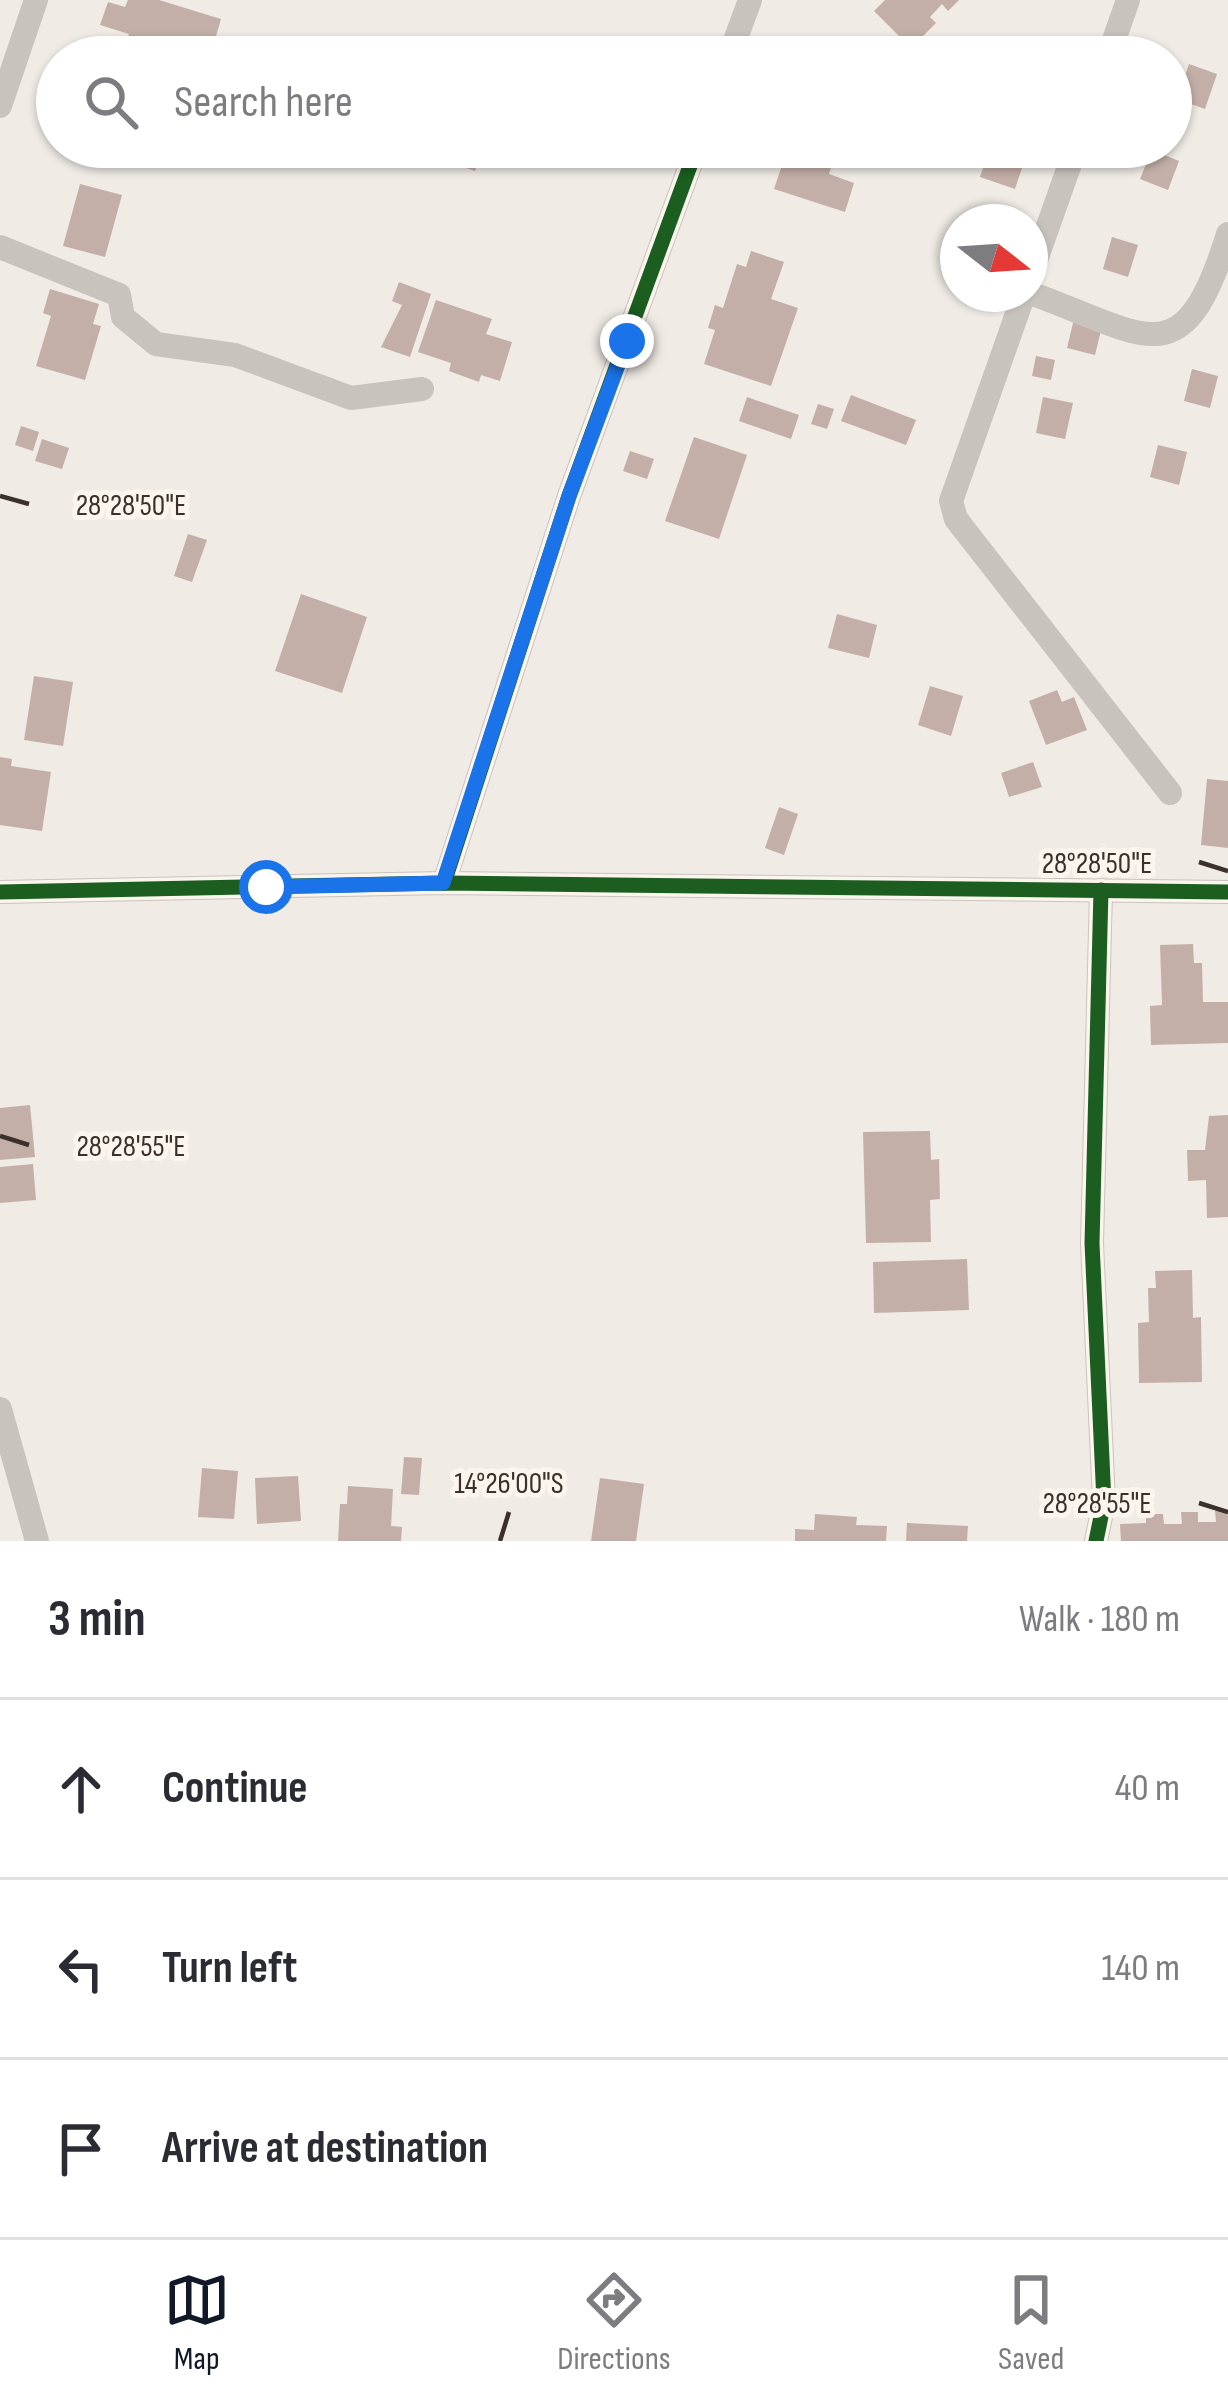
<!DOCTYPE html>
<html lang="en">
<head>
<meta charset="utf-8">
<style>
	body { margin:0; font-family:"Sofia Sans Condensed",sans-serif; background:#f2f2f3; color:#2b2b33 }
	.compass { position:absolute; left:940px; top:204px; width:108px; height:108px; border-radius:50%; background:#fff; box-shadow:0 3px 9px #0004; rotate:107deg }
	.stop { position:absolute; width:36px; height:36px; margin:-27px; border:9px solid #1a73e8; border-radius:50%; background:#fff }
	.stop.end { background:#1a73e8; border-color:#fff; box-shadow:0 3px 12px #0008 }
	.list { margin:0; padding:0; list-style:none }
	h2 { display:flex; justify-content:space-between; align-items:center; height:156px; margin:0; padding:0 48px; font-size:51px }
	h2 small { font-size:39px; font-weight:400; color:#7c7c81 }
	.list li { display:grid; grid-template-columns:78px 1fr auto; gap:36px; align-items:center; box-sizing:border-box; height:180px; padding:0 48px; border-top:3px solid #e1e1e2 }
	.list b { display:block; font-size:45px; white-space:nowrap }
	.list em { font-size:39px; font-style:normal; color:#7c7c81 }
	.icon { flex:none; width:66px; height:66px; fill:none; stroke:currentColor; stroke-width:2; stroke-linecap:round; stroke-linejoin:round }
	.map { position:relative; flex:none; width:1228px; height:1541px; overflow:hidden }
	.search { position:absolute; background:#fff; box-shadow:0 3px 9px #0004; left:36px; right:36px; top:36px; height:132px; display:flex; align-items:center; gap:30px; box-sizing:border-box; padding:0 42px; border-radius:66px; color:#7c7c81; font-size:45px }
	.sheet { height:696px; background:#fff }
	nav { display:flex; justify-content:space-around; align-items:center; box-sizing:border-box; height:168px; border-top:3px solid #e1e1e2; background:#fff; font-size:33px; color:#7c7c81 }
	nav a { display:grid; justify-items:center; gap:6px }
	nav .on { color:#111827 }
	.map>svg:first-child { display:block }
	.building { fill:#c3afa7 }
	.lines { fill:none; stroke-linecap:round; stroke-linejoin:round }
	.street { stroke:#c9c3be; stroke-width:24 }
	.cycleway-casing { stroke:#fbf5ee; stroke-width:22 }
	.cycleway { stroke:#1b5e20; stroke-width:15 }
	.route { stroke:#1a73e8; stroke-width:15 }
	.ticks { fill:none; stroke:#3b302b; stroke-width:4.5 }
	.ticks-label { font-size:30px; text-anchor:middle; fill:#3b302b; stroke:#fbf5ee; stroke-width:10; stroke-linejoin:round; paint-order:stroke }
</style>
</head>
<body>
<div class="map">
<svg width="1228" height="1541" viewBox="0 0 1228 1541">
	<rect width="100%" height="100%" fill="#f0ebe5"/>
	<g class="building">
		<path d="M128,0H159L221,19L210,57H122L129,34L100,25L108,2L125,7Z"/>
		<path d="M885,0H959L948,11L942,4L930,17L936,23L911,48L874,11Z"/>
		<path d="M1189,64L1217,74L1205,109L1177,99Z"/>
		<path d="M429,147H483L475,171L427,154Z"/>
		<path d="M788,147H838L829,174L854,183L845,212L774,189Z"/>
		<path d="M990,147L1025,159L1015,189L980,177Z"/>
		<path d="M1152,150L1179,161L1168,190L1140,179Z"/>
		<path d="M80,184L122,195L105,257L63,246Z"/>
		<path d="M1112,237L1138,245L1128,277L1103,269Z"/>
		<path d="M751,251L784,262L771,299L798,308L771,386L704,364L715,330L708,328L715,305L723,308L737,264L746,267Z"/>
		<path d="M399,282L431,294L410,357L381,347L402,305L392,301Z"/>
		<path d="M50,289L99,304L93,324L101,326L85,380L36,366L51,316L43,313Z"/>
		<path d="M436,300L492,319L486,334L512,342L500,381L481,375L479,382L449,371L451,363L418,352Z"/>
		<path d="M1075,315L1103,322L1095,355L1067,348Z"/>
		<path d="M1036,356L1055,360L1051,380L1032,376Z"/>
		<path d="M1192,369L1218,376L1210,408L1184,401Z"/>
		<path d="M851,395L916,420L906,445L841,421Z"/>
		<path d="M747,397L799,415L791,439L739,421Z"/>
		<path d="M1043,397L1073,403L1065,439L1036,433Z"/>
		<path d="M818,404L834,409L827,429L811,424Z"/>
		<path d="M21,426L39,432L33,451L15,445Z"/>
		<path d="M694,437L747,455L719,539L665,521Z"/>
		<path d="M42,439L69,448L62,469L35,461Z"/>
		<path d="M1158,445L1187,452L1179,485L1150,477Z"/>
		<path d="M630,451L654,459L647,479L623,471Z"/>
		<path d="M188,534L207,540L192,582L174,576Z"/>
		<path d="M301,594L367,617L342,693L275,671Z"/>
		<path d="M837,614L877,625L869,658L828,648Z"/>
		<path d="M34,676L73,682L63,746L24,740Z"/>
		<path d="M930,686L963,696L951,736L918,725Z"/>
		<path d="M1057,690L1062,702L1074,697L1087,730L1046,745L1029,701Z"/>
		<path d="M0,757L12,759L11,766L51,772L42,831L0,825Z"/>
		<path d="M1033,762L1042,787L1009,797L1001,773Z"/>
		<path d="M1207,779L1228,781V848L1201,845Z"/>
		<path d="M779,807L798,814L784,855L765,848Z"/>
		<path d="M1193,944L1194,963H1202L1203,1002H1228V1043L1151,1045L1150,1006L1162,1005L1160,945Z"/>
		<path d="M30,1105L35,1157L0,1160V1108Z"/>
		<path d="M1228,1115V1217L1207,1218L1206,1180L1188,1181L1187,1150H1205L1209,1116Z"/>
		<path d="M930,1131L931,1160L939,1159L940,1199L930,1200L931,1242L866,1243L863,1132Z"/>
		<path d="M33,1164L36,1200L0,1203V1167Z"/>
		<path d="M967,1259L969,1310L874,1313L873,1262Z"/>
		<path d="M1192,1270L1193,1318L1201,1317L1202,1382L1139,1383L1138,1323L1149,1322L1148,1288H1156L1155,1271Z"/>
		<path d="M404,1457L422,1458L419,1495L401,1494Z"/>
		<path d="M202,1468L238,1471L234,1519L198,1517Z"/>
		<path d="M298,1476L301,1521L257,1524L255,1478Z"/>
		<path d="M600,1478L644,1484L636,1541H591Z"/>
		<path d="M348,1486L393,1489L391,1526L402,1527L401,1541H338L340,1504H347Z"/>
		<path d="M1228,1510V1541H1121L1120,1524L1146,1523V1514H1163L1164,1524H1182L1181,1512H1198V1522H1216L1215,1511Z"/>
		<path d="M815,1514L857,1517L856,1525L887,1526L886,1541H795V1529L814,1530Z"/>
		<path d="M907,1523L968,1526L967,1541H906Z"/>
	</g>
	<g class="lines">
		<g class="street">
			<path d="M729,57L750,0"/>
			<path d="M1108,57L1128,0"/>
			<path d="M0,106L36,0"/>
			<path d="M0,247L119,295L123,317L156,344L235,355L351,398L422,389"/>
			<path d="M1030,277L1076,147"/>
			<path d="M1030,293C1147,335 1183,380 1228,234"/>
			<path d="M1024,294L951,501L956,519L1170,793"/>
			<path d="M444,883L569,496L697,147"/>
			<path d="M0,892L444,883L1228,892"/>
			<path d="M0,1409L37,1541"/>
			<path d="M1096,1541L1104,1502L1092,1243L1101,890"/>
		</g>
		<defs>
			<g id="cycleway">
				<path d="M444,883L569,496L697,147"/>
				<path d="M0,892L444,883L1228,892"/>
				<path d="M1096,1541L1104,1502L1092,1243L1101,890"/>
			</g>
		</defs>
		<use href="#cycleway" class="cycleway-casing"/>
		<use href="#cycleway" class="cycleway"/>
	</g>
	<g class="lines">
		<path class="route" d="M266,887L443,883L569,496L627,341"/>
	</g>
	<path class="ticks" d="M0,496L29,504M1199,862L1228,871M0,1136L29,1145M1199,1503L1228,1512M500,1541L509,1512"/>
	<g class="ticks-label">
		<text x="131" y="515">28°28'50"E</text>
		<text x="1097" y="873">28°28'50"E</text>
		<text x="131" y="1156">28°28'55"E</text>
		<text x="509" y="1493">14°26'00"S</text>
		<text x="1097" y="1513">28°28'55"E</text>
	</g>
</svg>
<svg class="compass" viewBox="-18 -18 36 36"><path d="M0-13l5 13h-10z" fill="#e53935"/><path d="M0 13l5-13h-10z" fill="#7c7c81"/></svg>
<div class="stop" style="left:266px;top:887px"></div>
<div class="stop end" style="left:627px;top:341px"></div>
<div class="search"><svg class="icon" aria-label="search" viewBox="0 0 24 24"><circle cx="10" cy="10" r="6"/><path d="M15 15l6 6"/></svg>Search here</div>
</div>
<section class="sheet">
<h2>3 min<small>Walk · 180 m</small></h2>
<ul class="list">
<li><svg class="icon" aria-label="ahead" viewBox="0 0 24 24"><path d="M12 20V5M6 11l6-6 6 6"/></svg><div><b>Continue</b></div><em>40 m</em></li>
<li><svg class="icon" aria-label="left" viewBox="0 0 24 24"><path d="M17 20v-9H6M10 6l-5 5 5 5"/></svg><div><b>Turn left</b></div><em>140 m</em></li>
<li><svg class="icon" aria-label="arrive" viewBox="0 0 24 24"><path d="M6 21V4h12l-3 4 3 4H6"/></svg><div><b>Arrive at destination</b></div></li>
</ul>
</section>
<nav>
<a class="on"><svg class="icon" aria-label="map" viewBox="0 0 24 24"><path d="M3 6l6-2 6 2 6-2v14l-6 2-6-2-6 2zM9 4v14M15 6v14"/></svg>Map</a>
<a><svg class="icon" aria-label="directions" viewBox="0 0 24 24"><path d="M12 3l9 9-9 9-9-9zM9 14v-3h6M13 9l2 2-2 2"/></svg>Directions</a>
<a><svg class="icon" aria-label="saved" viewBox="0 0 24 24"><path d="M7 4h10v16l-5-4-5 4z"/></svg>Saved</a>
</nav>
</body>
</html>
